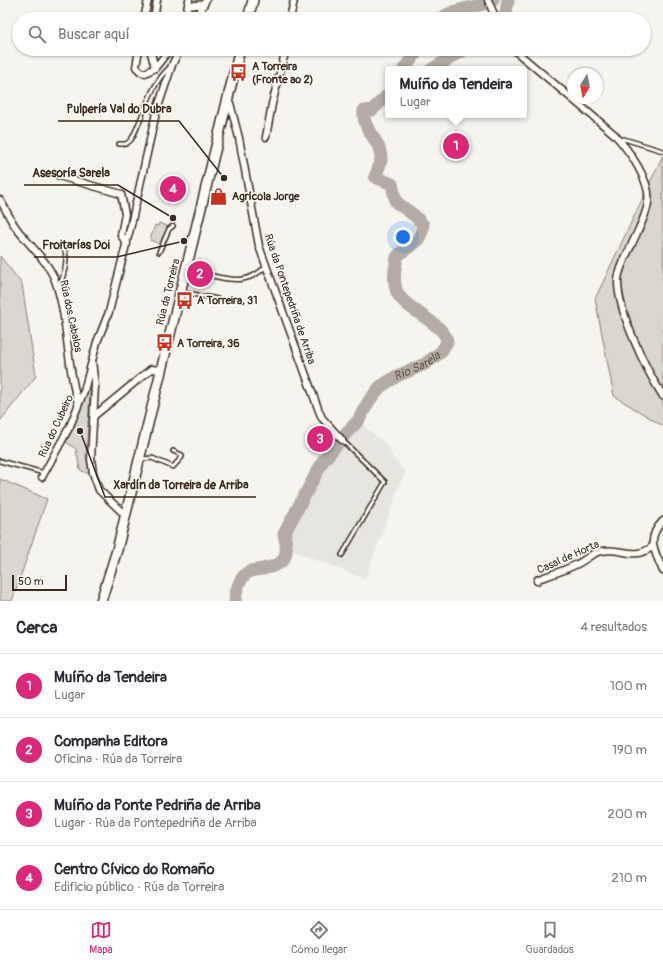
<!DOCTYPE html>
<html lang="es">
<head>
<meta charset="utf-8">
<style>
	body { margin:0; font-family:Pangolin,sans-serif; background:#f7f7f7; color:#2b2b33 }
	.compass { position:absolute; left:567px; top:68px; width:36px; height:36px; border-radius:50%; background:#fff; box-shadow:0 1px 3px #0004; rotate:190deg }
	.scale { position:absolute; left:12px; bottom:10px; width:55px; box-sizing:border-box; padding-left:4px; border:2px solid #3b2a1e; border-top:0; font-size:11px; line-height:14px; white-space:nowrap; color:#3b2a1e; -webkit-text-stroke:3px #fdfcf7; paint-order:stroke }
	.you { position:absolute; left:403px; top:237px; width:14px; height:14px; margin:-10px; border:3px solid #fff; border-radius:50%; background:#1a73e8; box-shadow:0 0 0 6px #1a73e833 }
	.badge { display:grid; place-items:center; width:26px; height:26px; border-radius:50%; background:#db2777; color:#fff; font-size:13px; font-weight:700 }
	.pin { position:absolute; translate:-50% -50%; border:2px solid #fff; box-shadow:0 1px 4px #0006 }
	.popup { position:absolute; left:385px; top:66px; width:142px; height:52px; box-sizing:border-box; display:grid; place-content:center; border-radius:4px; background:#fff; filter:drop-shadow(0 1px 3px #0005); font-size:13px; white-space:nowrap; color:#7c7c81 }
	.popup b { font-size:15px; color:#2b2b33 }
	.popup::after { content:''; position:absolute; left:50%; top:100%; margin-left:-8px; border:8px solid transparent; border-top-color:#fff }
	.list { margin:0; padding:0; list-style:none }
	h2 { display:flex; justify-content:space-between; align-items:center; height:52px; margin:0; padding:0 16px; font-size:17px }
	h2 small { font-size:13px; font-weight:400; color:#7c7c81 }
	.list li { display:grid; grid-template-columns:26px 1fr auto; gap:12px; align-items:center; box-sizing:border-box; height:64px; padding:0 16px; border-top:1px solid #e1e1e2 }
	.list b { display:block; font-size:15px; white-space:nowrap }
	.list p { margin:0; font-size:13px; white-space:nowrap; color:#7c7c81 }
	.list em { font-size:13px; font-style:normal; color:#7c7c81 }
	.icon { flex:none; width:22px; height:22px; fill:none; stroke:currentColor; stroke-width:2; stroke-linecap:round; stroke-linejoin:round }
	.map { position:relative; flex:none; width:663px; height:601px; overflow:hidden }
	.search { position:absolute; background:#fff; box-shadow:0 1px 3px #0004; left:12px; right:12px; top:12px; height:44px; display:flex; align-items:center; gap:10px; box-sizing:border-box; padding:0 14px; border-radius:22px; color:#7c7c81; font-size:15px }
	.sheet { height:308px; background:#fff }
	nav { display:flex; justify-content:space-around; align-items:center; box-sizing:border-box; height:56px; border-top:1px solid #e1e1e2; background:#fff; font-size:11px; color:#7c7c81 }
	nav a { display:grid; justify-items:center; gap:2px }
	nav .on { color:#db2777 }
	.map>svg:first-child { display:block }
	.built { fill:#e7e5df }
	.green { fill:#dad6d0; stroke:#8a8077 }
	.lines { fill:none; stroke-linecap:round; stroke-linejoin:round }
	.river { stroke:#b4aca4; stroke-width:13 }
	.lane-casing { stroke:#3b2a1e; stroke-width:6 }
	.street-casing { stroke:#3b2a1e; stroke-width:9 }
	.secondary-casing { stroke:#3b2a1e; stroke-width:12 }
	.lane { stroke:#fdfcf7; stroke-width:3 }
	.street { stroke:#fdfcf7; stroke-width:6 }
	.secondary { stroke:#fdfcf7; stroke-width:9 }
	.labels { text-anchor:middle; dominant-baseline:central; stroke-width:3; stroke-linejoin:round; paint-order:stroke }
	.poi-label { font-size:11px; font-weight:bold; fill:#3b2a1e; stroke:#fdfcf7; text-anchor:start }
	.street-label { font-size:11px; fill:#3b2a1e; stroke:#fdfcf7 }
	.water-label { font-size:12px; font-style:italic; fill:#65584d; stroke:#fdfcf7 }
	.leader { fill:none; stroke:#3b2a1e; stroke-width:1.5 }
	.callout-dot { fill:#3b2a1e; stroke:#fdfcf7; stroke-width:1.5 }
	.callout-label { font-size:12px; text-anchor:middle; font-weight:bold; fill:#3b2a1e; stroke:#fdfcf7; stroke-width:3; stroke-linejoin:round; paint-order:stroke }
</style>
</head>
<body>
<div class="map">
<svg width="663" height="601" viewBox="0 0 663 601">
	<rect width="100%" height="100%" fill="#f5f4ee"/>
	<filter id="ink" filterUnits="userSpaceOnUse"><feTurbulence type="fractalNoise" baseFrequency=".025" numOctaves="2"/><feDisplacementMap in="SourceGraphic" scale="8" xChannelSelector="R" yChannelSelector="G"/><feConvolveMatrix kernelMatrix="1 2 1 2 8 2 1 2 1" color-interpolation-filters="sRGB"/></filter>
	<g filter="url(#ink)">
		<path class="built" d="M360,422L390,448L388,450L405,472L395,495L396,496L365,579L289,549L288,534L323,466L347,434Z"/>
		<g class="green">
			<path d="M663,155V426L614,396L595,299Z"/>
			<path d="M159,223L169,227L162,245L150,240L155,225L158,226Z"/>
			<path d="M0,256L22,284L36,376L0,421Z"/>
			<path d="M91,378L86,455L89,474L80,470L76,449L66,442C76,421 86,400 91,378Z"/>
			<path d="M0,479L47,499L12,601H0Z"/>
		</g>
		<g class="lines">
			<g class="river">
				<path d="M440,19C456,7 476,9 493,0"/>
				<path d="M505,19L508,0"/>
				<path d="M404,69L419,49"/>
				<path d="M432,69L466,49"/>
				<path id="s1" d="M235,601C236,591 239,579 247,573C251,570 257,570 262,569C285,565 290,557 284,534L323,461L347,432L358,421L369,401L380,387L397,376L425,364L441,352L447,342C447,325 406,310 398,294C392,282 395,269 397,257C408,244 421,246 423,225L415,216L396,202L392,184L375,177C377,171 381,164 381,159C382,141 361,129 364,111L372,110L388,95"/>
			</g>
			<defs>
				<g id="lane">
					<path d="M621,140L624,139L663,151"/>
					<path d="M119,144H126L131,140C144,117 149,86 169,68"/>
					<path d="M58,246L63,248C70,257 63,278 59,287"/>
					<path d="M159,252L169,229L173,226"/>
					<path d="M213,276C234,281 250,283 266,266"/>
					<path d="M183,292L217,299"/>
					<path d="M142,459L152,458L173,467L182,457V455L173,451"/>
					<path d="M0,461L44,473"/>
					<path d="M342,555L385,482L342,440"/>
				</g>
				<g id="street">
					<path d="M488,0L496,19"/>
					<path d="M188,6L204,4"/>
					<path d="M144,19L148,0"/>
					<path d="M154,19L157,0"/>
					<path d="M185,19L189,0"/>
					<path d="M196,19L206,0"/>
					<path d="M290,19L294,0"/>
					<path d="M139,49L136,67L141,72L145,73L155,68L170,49"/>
					<path d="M150,49L155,68"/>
					<path d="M513,49L614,134C628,149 652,182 648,203C646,217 637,232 631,246C626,256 619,269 618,280C617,310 646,370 663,396"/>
					<path d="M229,99L239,138L259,246L319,411L322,418L342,440"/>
					<path d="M266,137L272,104L286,49"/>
					<path d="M59,176L121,194L125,214L121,235L127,244"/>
					<path d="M0,200C6,209 10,220 17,229C30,246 49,262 56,283C69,322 66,364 78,403"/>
					<path d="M94,416L151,369L162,370"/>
					<path d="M42,477L70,426L84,391L92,361"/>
					<path d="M126,516L99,490L93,473L91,459L95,386L92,361L97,342L109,312L131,225L156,113L172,65L180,49"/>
					<path d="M663,521C645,539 655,551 663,571"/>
					<path d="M537,581L538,579C551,575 563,571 575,565C585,561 592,552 602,551C622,547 633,561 652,547"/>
				</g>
				<g id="secondary">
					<path d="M248,19L253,0"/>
					<path d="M101,601L117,550L240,49"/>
				</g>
			</defs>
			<use href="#lane" class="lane-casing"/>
			<use href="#street" class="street-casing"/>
			<use href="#secondary" class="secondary-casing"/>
			<use href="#lane" class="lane"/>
			<use href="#street" class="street"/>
			<use href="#secondary" class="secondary"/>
		</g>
	</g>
	<defs>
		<symbol id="bus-bare" viewBox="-9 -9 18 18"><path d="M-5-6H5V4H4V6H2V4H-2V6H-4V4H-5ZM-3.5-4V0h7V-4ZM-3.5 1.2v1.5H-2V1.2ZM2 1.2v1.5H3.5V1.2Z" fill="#c8321e" stroke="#fdfcf7" stroke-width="2.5" paint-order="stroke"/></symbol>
		<symbol id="shop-bare" viewBox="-9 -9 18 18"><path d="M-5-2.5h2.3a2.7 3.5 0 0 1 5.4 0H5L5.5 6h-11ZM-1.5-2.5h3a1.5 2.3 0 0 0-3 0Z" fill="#c8321e" stroke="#fdfcf7" stroke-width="2.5" paint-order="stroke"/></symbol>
	</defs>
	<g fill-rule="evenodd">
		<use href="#bus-bare" x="226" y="60" width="25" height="25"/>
		<use href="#shop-bare" x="206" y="184" width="25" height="25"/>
		<use href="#bus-bare" x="172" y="288" width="25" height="25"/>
		<use href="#bus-bare" x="152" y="330" width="25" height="25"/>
	</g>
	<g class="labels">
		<g class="poi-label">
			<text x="252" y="66">A Torreira<tspan x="252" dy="13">(Fronte ao 2)</tspan></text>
			<text x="232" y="196">Agrícola Jorge</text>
			<text x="197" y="300">A Torreira, 31</text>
			<text x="177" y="343">A Torreira, 36</text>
		</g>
		<g class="street-label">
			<text transform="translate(168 292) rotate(-76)">Rúa da Torreira</text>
			<text transform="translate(290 299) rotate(71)">Rúa da Pontepedriña de Arriba</text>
			<text transform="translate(71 316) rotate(78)">Rúa dos Cabalos</text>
			<text transform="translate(56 426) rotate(-65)">Rúa do Cubeiro</text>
			<text transform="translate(568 557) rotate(-24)">Casal de Horta</text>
		</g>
		<g class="water-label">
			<text stroke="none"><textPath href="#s1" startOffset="316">Río Sarela</textPath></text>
		</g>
	</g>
	<path class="leader" d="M224 178L179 121H58M173 218L118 185H24M184 241L117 257H34M80 431L105 497H256"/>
	<g class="callout-dot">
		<circle cx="224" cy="178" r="4"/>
		<circle cx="173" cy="218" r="4"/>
		<circle cx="184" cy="241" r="4"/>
		<circle cx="80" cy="431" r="4"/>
	</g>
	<g class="callout-label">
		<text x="119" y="113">Pulpería Val do Dubra</text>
		<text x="71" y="177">Asesoría Sarela</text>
		<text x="76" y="249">Froitarías Doi</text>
		<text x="181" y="489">Xardín da Torreira de Arriba</text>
	</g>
</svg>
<svg class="compass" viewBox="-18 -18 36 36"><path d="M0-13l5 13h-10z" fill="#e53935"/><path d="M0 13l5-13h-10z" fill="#7c7c81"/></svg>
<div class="scale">50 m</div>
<div class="you"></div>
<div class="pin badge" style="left:456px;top:146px">1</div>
<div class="popup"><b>Muíño da Tendeira</b>Lugar</div>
<div class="pin badge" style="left:200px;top:274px">2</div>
<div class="pin badge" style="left:320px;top:439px">3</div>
<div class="pin badge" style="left:173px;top:189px">4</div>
<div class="search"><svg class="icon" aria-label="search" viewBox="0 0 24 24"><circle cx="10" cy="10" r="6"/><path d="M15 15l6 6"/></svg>Buscar aquí</div>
</div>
<section class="sheet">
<h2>Cerca<small>4 resultados</small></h2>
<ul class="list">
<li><span class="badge">1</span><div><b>Muíño da Tendeira</b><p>Lugar</p></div><em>100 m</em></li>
<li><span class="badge">2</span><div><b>Companha Editora</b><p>Oficina · Rúa da Torreira</p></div><em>190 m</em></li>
<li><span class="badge">3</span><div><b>Muíño da Ponte Pedriña de Arriba</b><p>Lugar · Rúa da Pontepedriña de Arriba</p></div><em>200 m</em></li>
<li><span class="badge">4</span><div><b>Centro Cívico do Romaño</b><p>Edificio público · Rúa da Torreira</p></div><em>210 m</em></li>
</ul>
</section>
<nav>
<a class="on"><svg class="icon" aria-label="map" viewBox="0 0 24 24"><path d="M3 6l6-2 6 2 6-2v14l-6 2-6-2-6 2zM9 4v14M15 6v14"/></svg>Mapa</a>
<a><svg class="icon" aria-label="directions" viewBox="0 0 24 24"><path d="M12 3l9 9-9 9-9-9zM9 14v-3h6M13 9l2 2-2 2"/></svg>Cómo llegar</a>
<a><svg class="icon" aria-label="saved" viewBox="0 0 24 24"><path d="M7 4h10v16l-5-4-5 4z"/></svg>Guardados</a>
</nav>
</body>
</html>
